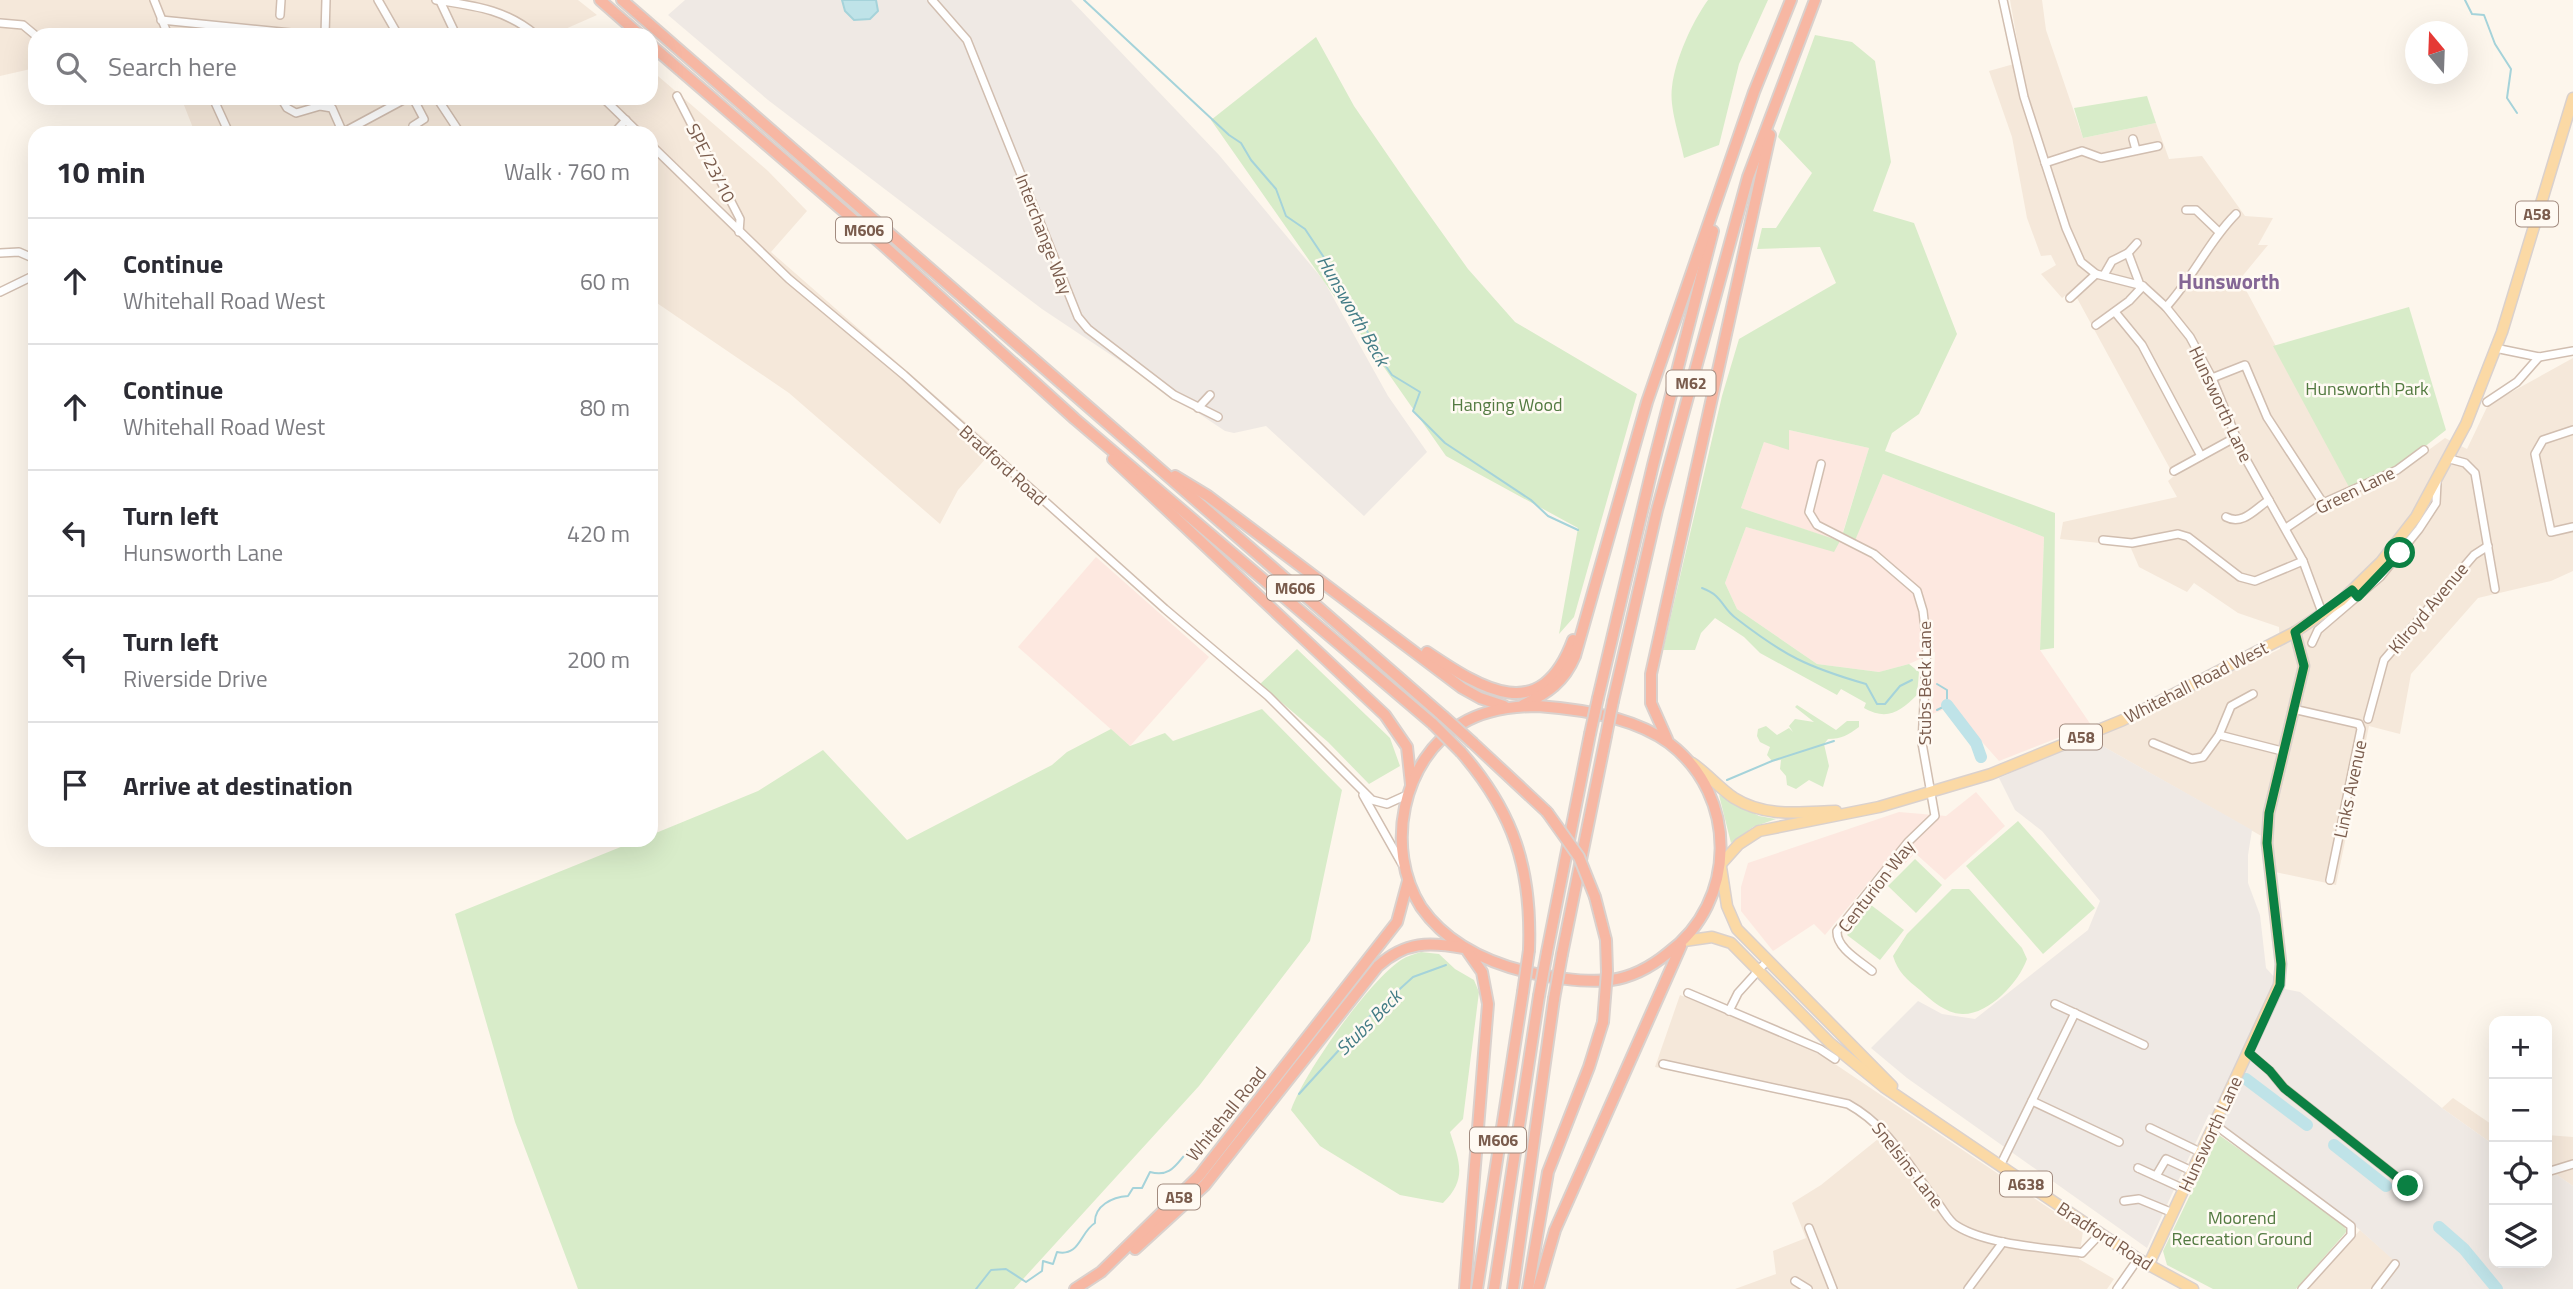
<!DOCTYPE html>
<html lang="en">
<head>
<meta charset="utf-8">
<style>
	body { margin:0; font-family:"Titillium Web",sans-serif; background:#f7f7f7; color:#2b2b33 }
	.controls { position:absolute; right:21px; bottom:21px; display:grid; overflow:hidden; border-radius:14px; box-shadow:0 7px 28px #0002 }
	.controls button { width:63px; height:63px; display:grid; place-items:center; padding:0; border:0; border-bottom:2px solid #e1e1e2; background:#fff; color:#2b2b33; font:35px sans-serif }
	.compass { position:absolute; left:2405px; top:21px; width:63px; height:63px; border-radius:50%; background:#fff; box-shadow:0 7px 28px #0002; rotate:341deg }
	.stop { position:absolute; width:21px; height:21px; margin:-16px; border:5px solid #0b8043; border-radius:50%; background:#fff }
	.stop.end { background:#0b8043; border-color:#fff; box-shadow:0 2px 7px #0008 }
	.list { margin:0; padding:0; list-style:none }
	h2 { display:flex; justify-content:space-between; align-items:center; height:91px; margin:0; padding:0 28px; font-size:30px }
	h2 small { font-size:23px; font-weight:400; color:#7c7c81 }
	.list li { display:grid; grid-template-columns:46px 1fr auto; gap:21px; align-items:center; box-sizing:border-box; height:126px; padding:0 28px; border-top:2px solid #e1e1e2 }
	.list b { display:block; font-size:26px; white-space:nowrap }
	.list p { margin:0; font-size:23px; white-space:nowrap; color:#7c7c81 }
	.list em { font-size:23px; font-style:normal; color:#7c7c81 }
	.icon { flex:none; width:38px; height:38px; fill:none; stroke:currentColor; stroke-width:2; stroke-linecap:round; stroke-linejoin:round }
	.map { position:relative; flex:none; width:2573px; height:1289px; overflow:hidden }
	.search { position:absolute; background:#fff; box-shadow:0 7px 28px #0002; left:28px; top:28px; width:630px; height:77px; display:flex; align-items:center; gap:18px; box-sizing:border-box; padding:0 24px; border-radius:21px; color:#7c7c81; font-size:26px }
	.panel { position:absolute; background:#fff; box-shadow:0 7px 28px #0002; left:28px; top:126px; width:630px; height:721px; border-radius:21px }
	.map>svg:first-child { display:block }
	.residential { fill:#f5e8da }
	.commercial { fill:#fde8e0 }
	.industrial { fill:#efe9e4 }
	.green { fill:#d8ecc9 }
	.water { fill:#bfe3e8; stroke:#a5d3da; stroke-width:2 }
	.lines { fill:none; stroke-linecap:round; stroke-linejoin:round }
	.stream { stroke:#a5d3da; stroke-width:2 }
	.river { stroke:#bfe3e8; stroke-width:12 }
	.minor-casing { stroke:#d1beb0; stroke-width:10 }
	.major-casing { stroke:#dad1cd; stroke-width:13 }
	.highway-casing { stroke:#dad1cd; stroke-width:14 }
	.minor { stroke:#fff; stroke-width:7 }
	.major { stroke:#fbd9a5; stroke-width:10 }
	.highway { stroke:#f7b7a3; stroke-width:10 }
	.highway-bridge-casing { stroke:#dad1cd; stroke-width:14; stroke-linecap:butt }
	.highway-bridge { stroke:#f7b7a3; stroke-width:10 }
	.route { stroke:#0b8043; stroke-width:9 }
	.labels { text-anchor:middle; dominant-baseline:central; stroke-width:5; stroke-linejoin:round; paint-order:stroke }
	.shield { fill:#fffaf3; stroke:#a28b7f; stroke-width:2 }
	.shield-label { font-size:16px; font-weight:bold; fill:#7a5c4d }
	.street-label { font-size:18px; fill:#7a5c4d; stroke:#fffaf3 }
	.park-label { font-size:18px; fill:#537a41; stroke:#fffaf3 }
	.water-label { font-size:19px; font-style:italic; fill:#437c86; stroke:#fffaf3 }
	.quarter-label { font-size:21px; font-weight:bold; fill:#846695; stroke:#fffaf3 }
</style>
</head>
<body>
<div class="map">
<svg width="2573" height="1289" viewBox="0 0 2573 1289">
	<rect width="100%" height="100%" fill="#fdf6ec"/>
	<g class="residential">
		<path d="M0,0H578L597,15L563,30L559,35H35V68L0,76Z"/>
		<path d="M2010,0H2042L2046,30L2083,138L2156,123L2169,159L2202,156L2245,216L2273,218L2258,245H2268L2240,279L2355,494L2389,479L2445,438L2467,449L2488,405L2573,358V571L2551,581L2478,598L2411,674L2400,734L2369,726L2336,885L2275,872L2272,842L2090,739L2280,649L2279,627L2238,613L2194,583L2187,592L2139,567L2130,546L2060,539L2063,522L2177,497L2168,481L2174,476L2077,298L2071,291L2062,298L2041,274L2056,265L2051,255L2041,256L2027,218L2012,137L1989,71L2021,62Z"/>
		<path d="M651,70L768,171L807,211L771,252L995,448L958,490L940,524L789,393L651,299V133H195L182,100L175,103L172,98H651Z"/>
		<path d="M1680,995L1806,1047L1829,1060L2083,1231L2079,1259L2114,1279L2107,1289H1735L1776,1274L1773,1251L1806,1238L1792,1203L1821,1185L1883,1135L1856,1111L1824,1098L1655,1067Z"/>
		<path d="M2453,1098L2494,1126V1145L2442,1108Z"/>
		<path d="M2547,1135L2573,1137V1186L2557,1175L2547,1176Z"/>
		<path d="M2360,1230L2401,1266L2382,1289H2308Z"/>
	</g>
	<g class="commercial">
		<path d="M1789,430L1869,448L1842,535L1854,542L1883,474L2044,537L2040,650L2091,725L1999,761L1951,707L1932,714L1935,652L1909,664L1879,672L1817,664L1737,609L1725,583L1746,527L1833,551L1839,541L1741,508L1764,442Z"/>
		<path d="M1096,557L1209,657L1130,746L1018,647Z"/>
		<path d="M1976,792L2005,826L1945,880L1915,853L1896,873L1884,864L1825,935L1814,924L1773,951L1741,911V887L1748,863L1899,812L1946,816Z"/>
	</g>
	<g class="industrial">
		<path d="M685,0H1071L1219,155L1324,281L1388,396L1427,452L1364,516L1266,426L1234,433L1225,431L1042,309L768,100L668,15Z"/>
		<path d="M2090,739L2252,830L2248,855V883L2260,915L2266,968L2285,989L2300,992L2442,1108L2494,1145V1263H2547V1176L2557,1175L2573,1186V1289H2382L2400,1266L2360,1230L2209,1114L2147,1248L1907,1078L1871,1048L1918,1001L1942,1014L1975,1019L2088,930L2100,901L2042,831L2015,810L1999,778Z"/>
	</g>
	<g class="green">
		<path d="M1708,0H1768L1739,64L1719,145L1684,158C1680,137 1669,108 1672,87C1675,60 1692,22 1708,0Z"/>
		<path d="M1815,35L1852,42L1875,61L1891,162L1873,211L1914,223L1957,334L1919,414L1892,433L1885,451L2055,513L2054,648L2040,650L2044,537L1883,474L1854,543L1842,536L1869,448L1789,430V450L1764,442L1741,508L1840,541L1834,552L1746,527L1725,583L1737,609L1817,664L1879,672L1909,664L1919,672L1917,695C1900,712 1887,721 1864,708L1866,703L1841,689L1837,695L1760,653L1744,637L1715,618L1701,633L1695,650H1663L1722,396L1739,339L1836,283L1820,247L1757,249L1762,228H1776L1812,173L1778,137Z"/>
		<path d="M1316,37L1354,106L1413,192L1468,269L1515,322L1637,394L1574,617L1559,634L1578,528L1446,456L1211,120Z"/>
		<path d="M2147,96L2156,123L2083,138L2074,108Z"/>
		<path d="M2409,307L2446,430L2405,462L2349,487L2273,346Z"/>
		<path d="M1297,649L1390,738L1400,766L1369,784L1328,742L1260,684Z"/>
		<path d="M1797,705L1836,730L1847,721H1859V727C1848,735 1842,739 1828,739L1824,744L1829,766L1823,787L1809,780L1796,789L1787,785L1786,776L1780,769L1781,760L1772,761L1767,755L1770,747L1760,742L1757,736L1758,729L1766,726L1777,735L1789,728L1793,732L1789,726L1795,719L1814,722L1795,707Z"/>
		<path d="M1262,709L1342,790L1310,941L1199,1086L1014,1289H578L515,1122L455,914L638,840H651V835L758,791L823,750L907,840L1052,765L1067,752L1111,729L1130,746L1165,733L1173,741Z"/>
		<path d="M1719,795L1759,816L1776,819L1753,827L1731,843Z"/>
		<path d="M2018,821L2095,908L2043,954L1966,866Z"/>
		<path d="M1915,859L1942,885L1916,913L1888,886Z"/>
		<path d="M1952,889H1969L2022,948L2027,959C2019,982 1989,1015 1962,1014C1945,1013 1932,1001 1920,990C1907,980 1898,972 1893,956L1907,934Z"/>
		<path d="M1871,905L1904,930L1880,960L1847,935Z"/>
		<path d="M1421,952L1439,954L1455,969L1474,980L1479,992L1463,1119L1450,1132C1459,1161 1468,1179 1443,1203L1400,1195L1320,1146L1291,1110C1304,1073 1368,982 1401,960C1407,956 1415,954 1421,952Z"/>
		<path d="M2219,1135L2340,1220L2347,1231L2296,1289H2213L2167,1265L2163,1251Z"/>
	</g>
	<path class="water" d="M842,0H876L878,11L870,19L854,20L845,11Z"/>
	<g class="lines">
		<g class="stream">
			<path d="M1084,0L1229,135L1241,143L1251,160L1276,189L1286,216L1305,229L1339,280L1363,321L1376,352L1392,375L1420,392L1413,411L1445,443L1531,500L1548,516L1578,530"/>
			<path d="M2465,0L2472,14L2484,15L2495,44L2511,69L2507,98L2517,113"/>
			<path d="M1702,588C1724,596 1721,608 1737,619C1785,656 1807,667 1866,684L1877,704H1885L1900,686L1912,680"/>
			<path d="M1937,684L1947,690V705L1937,710"/>
			<path d="M1727,780L1772,761L1834,741"/>
			<path d="M1299,1094L1369,1017L1413,977L1446,965"/>
			<path d="M976,1289L991,1270L1006,1269L1026,1282L1042,1271L1043,1261L1053,1264L1057,1252C1080,1257 1080,1232 1095,1223C1094,1206 1112,1197 1128,1196L1133,1188H1142L1150,1172C1178,1180 1179,1151 1200,1143L1205,1132L1215,1131"/>
		</g>
		<g class="river">
			<path d="M1947,705L1976,743L1981,757"/>
			<path d="M2246,1079L2307,1125"/>
			<path d="M2334,1145L2386,1186"/>
			<path d="M2439,1227L2464,1249L2497,1289"/>
		</g>
		<defs>
			<g id="minor">
				<path d="M154,0L168,35"/>
				<path d="M378,0L398,35"/>
				<path d="M436,0C475,6 505,9 536,35"/>
				<path d="M932,0L967,40L1078,317L1088,329L1174,395L1218,417"/>
				<path d="M2003,0L2024,97L2066,228L2081,262L2096,274L2143,286L2166,307L2190,337L2212,378L2243,454L2303,561L2323,615"/>
				<path d="M440,1L456,35"/>
				<path d="M280,15L281,0"/>
				<path d="M161,20L311,35"/>
				<path d="M0,23L23,25L35,35"/>
				<path d="M325,35L326,0"/>
				<path d="M677,96L740,219L739,232"/>
				<path d="M213,98L229,133"/>
				<path d="M281,98L287,108L296,113L320,106L332,108L343,133"/>
				<path d="M437,98L460,133"/>
				<path d="M603,98L639,133"/>
				<path d="M413,126L424,119L413,98"/>
				<path d="M342,133L407,98"/>
				<path d="M614,133L626,120"/>
				<path d="M2133,139L2136,150"/>
				<path d="M651,145L789,279L904,375L1165,609L1268,696L1372,800L1387,804L1409,794"/>
				<path d="M2045,163L2082,151L2101,158L2158,146"/>
				<path d="M2186,210H2196L2219,232"/>
				<path d="M0,253L19,252L35,259"/>
				<path d="M2128,253L2137,243"/>
				<path d="M2104,275L2112,261L2128,253L2140,285"/>
				<path d="M0,292L35,275"/>
				<path d="M2070,298L2096,274"/>
				<path d="M2166,307C2193,278 2208,242 2236,214"/>
				<path d="M2115,312L2142,345L2201,456"/>
				<path d="M2096,325L2129,301L2143,286"/>
				<path d="M2495,348L2539,357L2573,351"/>
				<path d="M2212,378L2245,365L2267,417L2323,503"/>
				<path d="M2487,402L2517,382L2539,357"/>
				<path d="M1198,408L1210,395"/>
				<path d="M2573,430L2543,440L2535,454L2551,532L2573,527"/>
				<path d="M2450,459L2465,463L2475,473L2495,589"/>
				<path d="M1821,464L1809,512L1817,525L1874,554L1917,591L1923,611L1927,647L1922,743L1935,816L1908,842L1837,931C1836,948 1860,961 1872,971"/>
				<path d="M2174,471L2236,437"/>
				<path d="M2226,517C2243,526 2256,508 2269,500"/>
				<path d="M2286,528L2323,503L2397,470L2424,450"/>
				<path d="M2103,540L2132,543L2178,534L2188,537L2240,577L2255,581L2303,561"/>
				<path d="M2312,643L2318,630L2380,577L2419,529L2436,503L2437,482"/>
				<path d="M2293,709L2359,724L2361,729L2330,880"/>
				<path d="M2368,719L2384,660L2474,555L2488,546"/>
				<path d="M2219,735L2282,751"/>
				<path d="M2153,743L2192,759L2203,757L2219,735L2231,706L2253,694"/>
				<path d="M1363,795L1402,864"/>
				<path d="M1688,993L1820,1049L1835,1059"/>
				<path d="M2055,1004L2144,1045"/>
				<path d="M1729,1011L1738,993L1767,961"/>
				<path d="M2249,1053L2270,1071L2284,1088L2408,1186"/>
				<path d="M1663,1064L1848,1104C1890,1127 1908,1166 1937,1202C1943,1209 1949,1222 1957,1226C1987,1245 2047,1248 2082,1253L2100,1234"/>
				<path d="M2032,1101L2119,1142"/>
				<path d="M2214,1124L2351,1226V1235L2302,1289"/>
				<path d="M2150,1128L2200,1152"/>
				<path d="M2000,1166L2075,1013"/>
				<path d="M2138,1168L2184,1189"/>
				<path d="M2547,1172L2573,1164"/>
				<path d="M2156,1176L2166,1159L2192,1171"/>
				<path d="M2124,1201L2139,1199L2173,1213"/>
				<path d="M1809,1228L1833,1289"/>
				<path d="M1795,1281L1808,1289"/>
				<path d="M1968,1289L2003,1242"/>
				<path d="M2117,1289L2138,1259"/>
				<path d="M2376,1289L2395,1264"/>
			</g>
			<g id="major">
				<path d="M1692,763C1707,773 1719,788 1734,798C1766,818 1801,812 1836,811"/>
				<path d="M1722,863L1739,844L1759,831L1879,807L1991,774L2123,720L2295,632L2342,600L2381,562L2416,517L2466,424L2502,332L2573,98"/>
				<path d="M1721,867L1727,906L1737,929L1892,1086"/>
				<path d="M1684,941L1712,937L1731,943L1830,1043L1884,1087L2138,1259L2193,1289"/>
				<path d="M2148,1266L2279,985L2281,964L2267,843L2269,813L2304,666L2295,632"/>
			</g>
			<g id="highway">
				<path d="M600,0L640,35"/>
				<path d="M622,0L1443,716"/>
				<path d="M651,45L884,246L1075,419L1433,724"/>
				<path d="M1113,459L1385,715L1407,747L1411,784"/>
				<path d="M1175,476L1208,496L1462,688L1480,698L1504,706"/>
				<path d="M1427,652C1482,689 1541,727 1573,640"/>
				<path d="M1598,698L1653,465L1713,231"/>
				<path d="M1613,701L1657,510L1748,177L1815,0"/>
				<path d="M1523,705C1548,693 1564,682 1575,656L1647,402L1754,92L1791,0"/>
				<path d="M1538,706C1580,709 1634,717 1669,743C1739,796 1737,902 1668,953C1651,967 1633,977 1611,980C1584,983 1554,978 1527,972C1486,962 1446,943 1421,907C1384,849 1402,759 1461,724C1484,710 1511,706 1538,706Z"/>
				<path d="M1667,739L1651,703V674L1770,135"/>
				<path d="M1473,743L1547,812"/>
				<path d="M1461,752C1514,813 1532,869 1529,950"/>
				<path d="M1595,897L1606,940"/>
				<path d="M1547,952L1590,734"/>
				<path d="M1562,954L1606,736"/>
				<path d="M1135,1249L1205,1185L1378,966C1406,941 1429,942 1464,948"/>
				<path d="M1075,1289L1101,1272L1199,1176L1397,922L1408,881"/>
				<path d="M1465,1289L1488,1004L1482,972L1468,952"/>
				<path d="M1477,1289L1523,992"/>
				<path d="M1494,1289L1539,996"/>
				<path d="M1513,1289L1554,999"/>
				<path d="M1528,1289L1548,1172L1589,1067L1603,1022"/>
				<path d="M1538,1289L1555,1230L1681,946"/>
			</g>
		</defs>
		<use href="#minor" class="minor-casing"/>
		<use href="#major" class="major-casing"/>
		<use href="#highway" class="highway-casing"/>
		<use href="#minor" class="minor"/>
		<use href="#major" class="major"/>
		<use href="#highway" class="highway"/>
		<defs>
			<g id="highway-bridge">
				<path d="M1443,716L1473,743"/>
				<path d="M1433,724L1461,752"/>
				<path d="M1590,734L1598,698"/>
				<path d="M1606,736L1613,701"/>
				<path d="M1547,812L1579,857L1595,897"/>
				<path d="M1523,992L1529,950"/>
				<path d="M1539,996L1547,952"/>
				<path d="M1554,999L1562,954"/>
				<path d="M1603,1022L1607,972L1606,940"/>
			</g>
		</defs>
		<use href="#highway-bridge" class="highway-bridge-casing"/>
		<use href="#highway-bridge" class="highway-bridge"/>
	</g>
	<g class="lines">
		<path class="route" d="M2400,553L2358,597L2352,590L2295,632L2304,666L2269,813L2267,843L2281,964L2280,985L2249,1053L2270,1071L2284,1088L2408,1186"/>
	</g>
	<g class="labels">
		<g class="shield">
			<rect x="2516" y="201.5" width="42" height="25" rx="5"/>
			<rect x="836" y="217.5" width="56" height="25" rx="5"/>
			<rect x="1666.5" y="370.5" width="49" height="25" rx="5"/>
			<rect x="1267" y="575.5" width="56" height="25" rx="5"/>
			<rect x="2060" y="724.5" width="42" height="25" rx="5"/>
			<rect x="1470" y="1127.5" width="56" height="25" rx="5"/>
			<rect x="2000" y="1171.5" width="52" height="25" rx="5"/>
			<rect x="1158" y="1184.5" width="42" height="25" rx="5"/>
		</g>
		<g class="shield-label">
			<text x="2537" y="214">A58</text>
			<text x="864" y="230">M606</text>
			<text x="1691" y="383">M62</text>
			<text x="1295" y="588">M606</text>
			<text x="2081" y="737">A58</text>
			<text x="1498" y="1140">M606</text>
			<text x="2026" y="1184">A638</text>
			<text x="1179" y="1197">A58</text>
		</g>
		<g class="street-label">
			<text transform="translate(711 163) rotate(63)">SPE/23/10</text>
			<text transform="translate(1044 234) rotate(69)">Interchange Way</text>
			<text transform="translate(2221 404) rotate(65)">Hunsworth Lane</text>
			<text transform="translate(1003 465) rotate(42)">Bradford Road</text>
			<text transform="translate(2355 490) rotate(-26)">Green Lane</text>
			<text transform="translate(2428 608) rotate(-50)">Kilroyd Avenue</text>
			<text transform="translate(2196 682) rotate(-27)">Whitehall Road West</text>
			<text transform="translate(1924 683) rotate(-90)">Stubs Beck Lane</text>
			<text transform="translate(2350 789) rotate(-78)">Links Avenue</text>
			<text transform="translate(1876 886) rotate(-52)">Centurion Way</text>
			<text transform="translate(1226 1114) rotate(-51)">Whitehall Road</text>
			<text transform="translate(2210 1134) rotate(-65)">Hunsworth Lane</text>
			<text transform="translate(1908 1165) rotate(52)">Snelsins Lane</text>
			<text transform="translate(2105 1236) rotate(33)">Bradford Road</text>
		</g>
		<g class="park-label">
			<text x="2367" y="388">Hunsworth Park</text>
			<text x="1507" y="404">Hanging Wood</text>
			<text x="2242" y="1217">Moorend<tspan x="2242" dy="21">Recreation Ground</tspan></text>
		</g>
		<g class="water-label">
			<text transform="translate(1354 310) rotate(60)">Hunsworth Beck</text>
			<text transform="translate(1368 1022) rotate(-45)">Stubs Beck</text>
		</g>
		<g class="quarter-label">
			<text x="2229" y="281">Hunsworth</text>
		</g>
	</g>
</svg>
<div class="controls">
<button>+</button>
<button>−</button>
<button><svg class="icon" aria-label="locate" viewBox="0 0 24 24"><circle cx="12" cy="12" r="6"/><path d="M12 2v4M12 18v4M2 12h4M18 12h4"/></svg></button>
<button><svg class="icon" aria-label="layers" viewBox="0 0 24 24"><path d="M12 4l9 5-9 5-9-5zM3 14l9 5 9-5"/></svg></button>
</div>
<svg class="compass" viewBox="-18 -18 36 36"><path d="M0-13l5 13h-10z" fill="#e53935"/><path d="M0 13l5-13h-10z" fill="#7c7c81"/></svg>
<div class="stop" style="left:2400px;top:553px"></div>
<div class="stop end" style="left:2408px;top:1186px"></div>
<div class="search"><svg class="icon" aria-label="search" viewBox="0 0 24 24"><circle cx="10" cy="10" r="6"/><path d="M15 15l6 6"/></svg>Search here</div>
<section class="panel">
<h2>10 min<small>Walk · 760 m</small></h2>
<ul class="list">
<li><svg class="icon" aria-label="ahead" viewBox="0 0 24 24"><path d="M12 20V5M6 11l6-6 6 6"/></svg><div><b>Continue</b><p>Whitehall Road West</p></div><em>60 m</em></li>
<li><svg class="icon" aria-label="ahead" viewBox="0 0 24 24"><path d="M12 20V5M6 11l6-6 6 6"/></svg><div><b>Continue</b><p>Whitehall Road West</p></div><em>80 m</em></li>
<li><svg class="icon" aria-label="left" viewBox="0 0 24 24"><path d="M17 20v-9H6M10 6l-5 5 5 5"/></svg><div><b>Turn left</b><p>Hunsworth Lane</p></div><em>420 m</em></li>
<li><svg class="icon" aria-label="left" viewBox="0 0 24 24"><path d="M17 20v-9H6M10 6l-5 5 5 5"/></svg><div><b>Turn left</b><p>Riverside Drive</p></div><em>200 m</em></li>
<li><svg class="icon" aria-label="arrive" viewBox="0 0 24 24"><path d="M6 21V4h12l-3 4 3 4H6"/></svg><div><b>Arrive at destination</b></div></li>
</ul>
</section>
</div>
</body>
</html>
